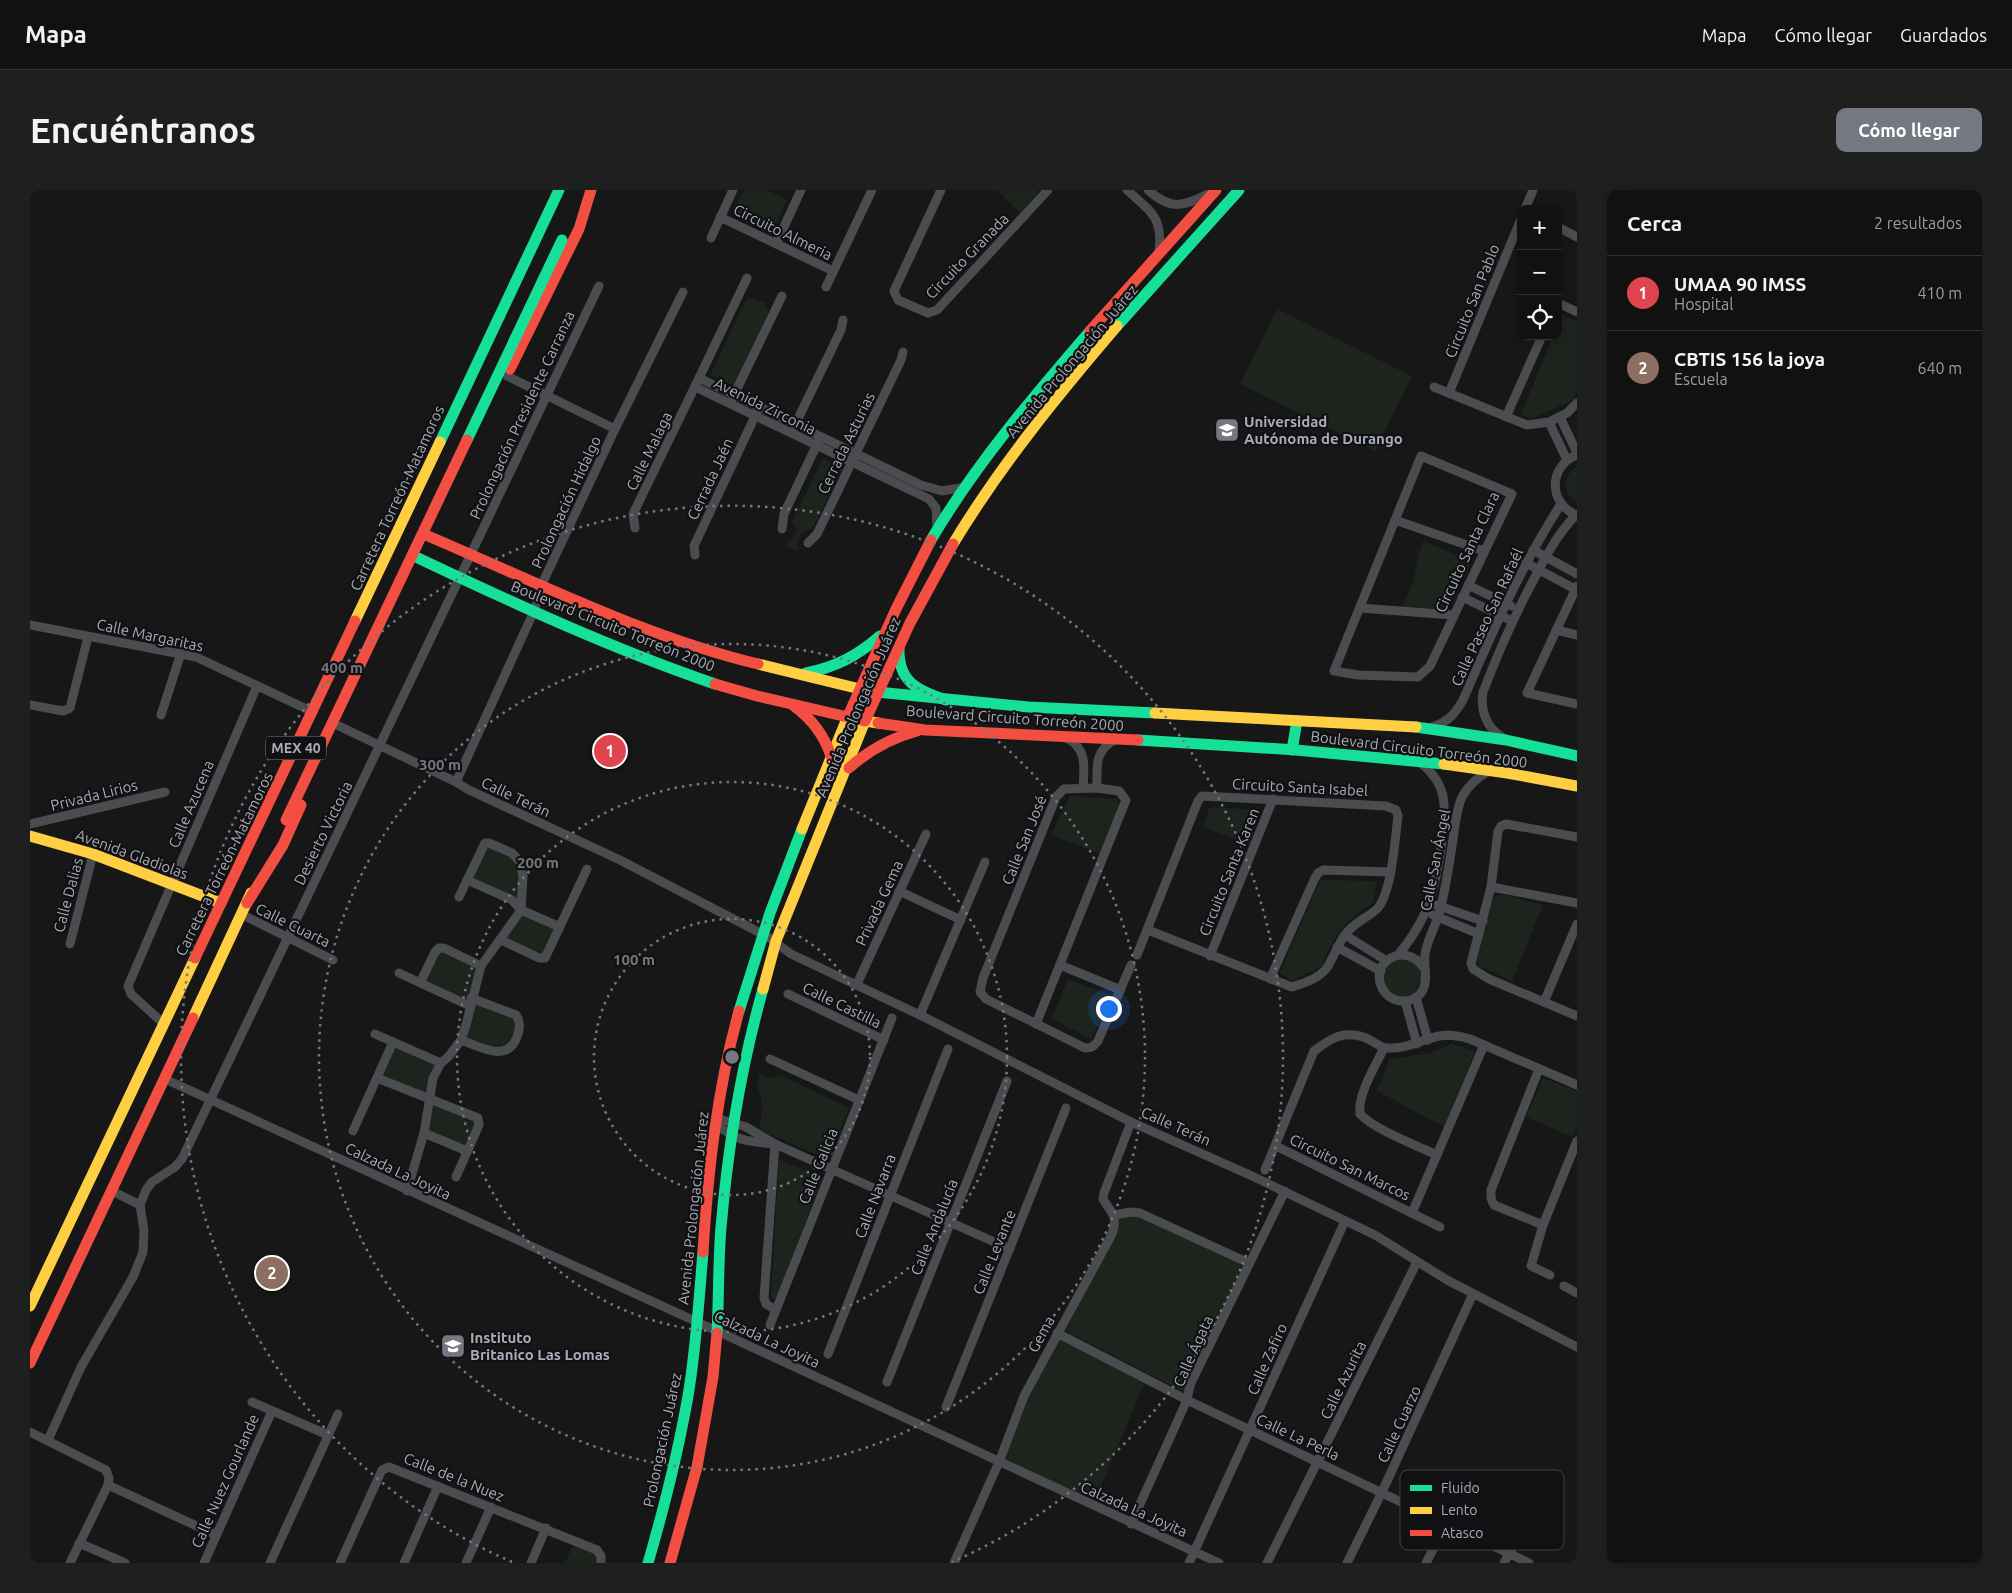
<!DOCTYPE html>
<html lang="es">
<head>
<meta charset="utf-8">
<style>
	body { margin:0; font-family:Ubuntu,sans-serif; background:#1e1f1f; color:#f1f3f6 }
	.controls { position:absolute; right:15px; top:15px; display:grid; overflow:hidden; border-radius:10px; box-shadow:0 2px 12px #0003 }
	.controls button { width:45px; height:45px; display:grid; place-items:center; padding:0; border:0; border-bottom:1px solid #303131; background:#111; color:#f1f3f6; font:25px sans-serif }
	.you { position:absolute; left:1078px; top:818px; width:18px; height:18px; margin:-12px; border:4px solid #fff; border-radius:50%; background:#1a73e8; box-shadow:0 0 0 8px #1a73e833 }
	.badge { display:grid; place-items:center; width:32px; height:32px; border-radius:50%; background:#757880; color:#fff; font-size:16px; font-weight:700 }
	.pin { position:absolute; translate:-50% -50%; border:2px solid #fff; box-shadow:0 1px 5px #0006 }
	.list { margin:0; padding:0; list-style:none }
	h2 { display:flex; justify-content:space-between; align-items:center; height:65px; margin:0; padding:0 20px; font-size:21px }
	h2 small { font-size:16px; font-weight:400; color:#9c9d9f }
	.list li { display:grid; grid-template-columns:32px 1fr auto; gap:15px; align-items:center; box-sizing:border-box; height:75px; padding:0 20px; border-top:1px solid #303131 }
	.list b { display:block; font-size:19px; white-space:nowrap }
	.list p { margin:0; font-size:16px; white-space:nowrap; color:#9c9d9f }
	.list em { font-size:16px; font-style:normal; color:#9c9d9f }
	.icon { flex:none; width:28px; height:28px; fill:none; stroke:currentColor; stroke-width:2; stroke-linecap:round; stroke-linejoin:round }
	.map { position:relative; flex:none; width:1547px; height:1373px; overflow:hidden; border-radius:10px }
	header { display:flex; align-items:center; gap:30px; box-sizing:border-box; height:70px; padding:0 25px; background:#111; border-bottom:1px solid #303131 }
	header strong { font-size:24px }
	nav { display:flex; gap:28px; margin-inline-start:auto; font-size:18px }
	.intro { display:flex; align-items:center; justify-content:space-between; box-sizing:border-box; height:120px; padding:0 30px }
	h1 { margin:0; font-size:35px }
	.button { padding:12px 22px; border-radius:10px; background:#757880; color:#fff; font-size:18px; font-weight:700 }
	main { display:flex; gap:30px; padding:0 30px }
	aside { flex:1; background:#111; border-radius:10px; box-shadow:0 2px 12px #0003 }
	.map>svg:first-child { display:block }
	.green { fill:#1d241e }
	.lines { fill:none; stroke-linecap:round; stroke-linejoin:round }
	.street { stroke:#4b4c50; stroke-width:9 }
	.fast { stroke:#16e098; stroke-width:11 }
	.slow { stroke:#ffcf43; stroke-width:11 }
	.jam { stroke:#f24e42; stroke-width:11 }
	.fast-bridge { stroke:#16e098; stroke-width:11 }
	.jam-bridge { stroke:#f24e42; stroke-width:11 }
	.ring { fill:none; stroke:#757880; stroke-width:2.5; stroke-dasharray:2.5 5 }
	.labels { text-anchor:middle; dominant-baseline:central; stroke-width:4.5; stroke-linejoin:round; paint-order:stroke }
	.shield { fill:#111113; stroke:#7b7e86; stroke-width:1 }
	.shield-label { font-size:14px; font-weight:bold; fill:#a8adb8 }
	.street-label { font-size:15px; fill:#a8adb8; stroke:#111113 }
	.poi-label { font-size:15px; font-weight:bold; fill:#a8adb8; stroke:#111113; text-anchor:start }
	.key { fill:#111113; stroke:#3e4045; stroke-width:1 }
	.key-label { font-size:14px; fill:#a8adb8 }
	.centre { fill:#757880; stroke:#111113; stroke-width:2.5 }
	.ring-label { font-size:15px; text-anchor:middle; font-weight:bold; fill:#757880; stroke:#111113; stroke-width:4.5; stroke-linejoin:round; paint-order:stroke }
</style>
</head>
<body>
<header>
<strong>Mapa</strong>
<nav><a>Mapa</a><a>Cómo llegar</a><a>Guardados</a></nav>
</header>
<div class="intro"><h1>Encuéntranos</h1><a class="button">Cómo llegar</a></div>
<main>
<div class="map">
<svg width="1547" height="1373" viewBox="0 0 1547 1373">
	<rect width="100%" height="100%" fill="#171717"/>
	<g class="green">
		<path d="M714,0H737L757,10L742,42L703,23Z"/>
		<path d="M967,0H1008V3L990,23Z"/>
		<path d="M717,108L725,109L735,113L739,122L704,196L680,185Z"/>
		<path d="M1247,119L1382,186L1345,261L1210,194Z"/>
		<path d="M1532,124L1547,132V201L1543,210L1501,229L1491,224L1523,146H1528V133Z"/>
		<path d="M793,269L813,278L782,339C769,341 768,351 768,362L755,356L764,346L767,340L762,332Z"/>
		<path d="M1547,277V312C1532,304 1532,285 1547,277Z"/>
		<path d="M1393,351L1441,371L1418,419L1372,417L1383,393L1388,366Z"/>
		<path d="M1040,606L1087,609L1089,616L1071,664L1021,645Z"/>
		<path d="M1182,617L1231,620L1219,654L1173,637L1179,619Z"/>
		<path d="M457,655L486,668L491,687L489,713L439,689Z"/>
		<path d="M1292,690L1347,691L1343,712C1315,732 1305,743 1292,776L1262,791L1250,783L1285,701Z"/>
		<path d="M1469,705H1476L1513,715L1482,791L1449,776L1445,768L1464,708Z"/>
		<path d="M492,722L528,737L512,767L473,750Z"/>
		<path d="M410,760L449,776L438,812L393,792Z"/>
		<circle cx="1372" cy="788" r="19"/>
		<path d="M1038,789L1082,806L1061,849L1022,829Z"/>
		<path d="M443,811L485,826L487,841L475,860L433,850Z"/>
		<path d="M364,854L409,874L397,906L349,888Z"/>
		<path d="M1422,854L1445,861L1414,937L1347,901L1360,869L1399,863Z"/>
		<path d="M730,883C737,888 742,891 750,885L819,918L798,969L738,944L730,938L732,919L731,906L727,896Z"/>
		<path d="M1513,888L1547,901V936L1543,947L1496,927Z"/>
		<path d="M400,911L448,932L437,959L396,942Z"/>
		<path d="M749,969L792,988L746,1109L741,1107Z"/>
		<path d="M1102,1026L1114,1028L1215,1074L1154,1202L1036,1141L1090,1029Z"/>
		<path d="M1028,1148L1115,1192L1065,1310L973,1270L996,1206Z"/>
		<path d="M543,1355L567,1364L569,1373H535Z"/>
	</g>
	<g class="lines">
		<g class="street">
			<path d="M911,0L864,101L868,110L898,123L907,120L1018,0"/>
			<path d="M1097,0C1120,21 1133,26 1129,61"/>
			<path d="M1118,0C1141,20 1152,17 1178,4"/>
			<path d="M1495,19L1503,0"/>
			<path d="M690,27L803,81"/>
			<path d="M1528,37L1547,47"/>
			<path d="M681,48L703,0"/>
			<path d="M746,54L771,0"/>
			<path d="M796,97L842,0"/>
			<path d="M1528,113L1547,122"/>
			<path d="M477,186L585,239"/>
			<path d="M669,188L717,88"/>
			<path d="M665,197L899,309L906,318L907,337"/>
			<path d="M1404,197L1497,235L1519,232L1537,223L1547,213"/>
			<path d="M1419,203L1491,29"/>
			<path d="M702,209L752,106"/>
			<path d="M1476,227L1512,146"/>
			<path d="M1530,227L1547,263"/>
			<path d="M1519,232L1537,270"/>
			<path d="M763,239L811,140L813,130"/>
			<path d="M1547,265C1518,276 1518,314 1547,325"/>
			<path d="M1391,266L1482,304L1400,476L1388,487L1328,485L1304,481Z"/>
			<path d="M1365,330L1454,361"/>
			<path d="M605,338L603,324L669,188L891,295L912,301L936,297"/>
			<path d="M752,339L754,324L789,250"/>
			<path d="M778,353L787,344L871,170L873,162"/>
			<path d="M1503,360L1547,384"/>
			<path d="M665,365L664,356L727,222"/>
			<path d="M1496,373L1545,399"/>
			<path d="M1438,395L1481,416"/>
			<path d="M1547,396L1497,503L1547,514"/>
			<path d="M1432,407L1482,431"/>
			<path d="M1330,418L1423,425"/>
			<path d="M0,435L166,467L283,522"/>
			<path d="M1526,440L1547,445"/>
			<path d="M0,515L33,521L40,518L58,447"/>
			<path d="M131,525L151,463"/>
			<path d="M309,536L426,592L439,600L590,670L738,747L761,764L890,825L1101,932L1222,986L1345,1045L1417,1090L1547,1157"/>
			<path d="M1402,537C1418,532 1425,524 1433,510C1462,443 1491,376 1531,314"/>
			<path d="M1472,547C1456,537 1450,520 1453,502C1468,463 1484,426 1504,389C1516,366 1528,343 1546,325"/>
			<path d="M1036,548C1058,558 1054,578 1053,598"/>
			<path d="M426,592L504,421L512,394L585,239L653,102"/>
			<path d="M1067,598C1067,578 1064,560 1085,550"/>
			<path d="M0,634L135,602"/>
			<path d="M1547,647L1476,634L1471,636L1468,641L1461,697L1441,773L1443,779L1459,789L1547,826"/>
			<path d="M437,690L482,710L491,720L530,737"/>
			<path d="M1461,697L1547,713"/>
			<path d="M869,701L931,730"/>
			<path d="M1406,715L1453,731"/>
			<path d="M211,724L303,770"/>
			<path d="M1403,725L1449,744"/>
			<path d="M1315,745L1357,771"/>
			<path d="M471,750L509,768H515L557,679"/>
			<path d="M40,754L63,664"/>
			<path d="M1307,757L1351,781"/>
			<path d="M1107,765L1168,611L1172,606L1356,616L1366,620L1368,626C1365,648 1362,703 1347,719C1336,729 1325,731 1314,746C1308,755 1304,766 1298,776C1291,788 1274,793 1262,797L1118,740"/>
			<path d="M1368,765C1379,752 1388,738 1395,723C1406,698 1418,633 1413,606C1410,592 1401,581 1390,572"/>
			<path d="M1180,766L1243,609"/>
			<path d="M1030,775L1091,800"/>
			<path d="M1393,777C1375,751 1339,772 1352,798C1360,814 1384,816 1393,800C1399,788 1392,773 1396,759C1400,744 1408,731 1411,716C1416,696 1419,676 1422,656C1425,640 1425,622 1432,607C1438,596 1448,587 1459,581"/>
			<path d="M369,783L440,816"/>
			<path d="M1240,789L1284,690L1288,683L1293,680L1361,682"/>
			<path d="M390,793L405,762L409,758H414L451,776"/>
			<path d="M827,794L896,644"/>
			<path d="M758,804L854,850"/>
			<path d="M1386,807L1398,850"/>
			<path d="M1375,811L1387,854"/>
			<path d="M1514,812L1547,734"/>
			<path d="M890,825L955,672"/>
			<path d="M134,834L101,804L98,796L227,496"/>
			<path d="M1006,834L1096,610L1089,601L1067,598L1034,599L1026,607L953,788L950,802L956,809L1055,858C1062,858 1064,856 1068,851L1101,775"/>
			<path d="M345,844L411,873"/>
			<path d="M431,850C451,857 479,875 488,844C490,838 490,831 486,825L441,808"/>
			<path d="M1354,858C1346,875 1327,905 1330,924C1345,940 1386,955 1407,965"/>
			<path d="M740,869L829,910"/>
			<path d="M1509,879L1461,1000V1008L1464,1015L1513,1035"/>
			<path d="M347,888L448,928L449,935L426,987"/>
			<path d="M135,889L687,1141L1189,1373"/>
			<path d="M686,928L716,937L745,954L980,1059"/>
			<path d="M685,934C708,951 715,951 743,954"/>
			<path d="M323,941L363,852"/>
			<path d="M394,943L437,961"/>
			<path d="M745,954L734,1108L736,1114L746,1120"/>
			<path d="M1246,956L1410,1037"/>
			<path d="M1235,980L1284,861C1294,854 1302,847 1314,845C1323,844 1333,846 1340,850C1346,853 1351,858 1357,858C1377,859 1391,850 1409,846C1420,844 1430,846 1440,849L1547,895"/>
			<path d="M82,1001L110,1015"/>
			<path d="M377,1001L394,943L403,888L411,873L419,866L431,850L436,835L451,776L491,720L493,686L490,672L482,663L459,653H455L429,707"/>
			<path d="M1382,1023L1454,855"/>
			<path d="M1084,1025L1101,1022L1110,1023L1219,1073"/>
			<path d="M1520,1085L1501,1076L1513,1035L1547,951"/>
			<path d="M1534,1096L1547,1103"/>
			<path d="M740,1135L862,828"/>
			<path d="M1027,1143L1157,1210L1499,1373"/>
			<path d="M798,1164L918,859"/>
			<path d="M857,1192L977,891"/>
			<path d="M222,1212L298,1245"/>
			<path d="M916,1217L1036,918"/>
			<path d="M0,1242L76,1280L79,1288L78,1295L40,1373"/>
			<path d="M18,1250L51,1177L103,1087L113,1062L114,1041L110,1015L116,1000L122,992L145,977L152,969L569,96"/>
			<path d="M78,1295L186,1345"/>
			<path d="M1101,1334L1157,1210L1160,1195L1255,1001"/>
			<path d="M49,1353L95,1373"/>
			<path d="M174,1373L242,1221"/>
			<path d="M240,1373L308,1224"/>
			<path d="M310,1373L352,1280L359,1277L567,1360L571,1366V1373"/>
			<path d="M374,1373L408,1296"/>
			<path d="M436,1373L461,1317"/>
			<path d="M501,1373L516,1338"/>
			<path d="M924,1373L969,1272L994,1206L1082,1044C1088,1025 1082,1024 1073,1009L1074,1003L1101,932"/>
			<path d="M1159,1373L1315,1031"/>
			<path d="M1237,1373L1387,1072"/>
			<path d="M1317,1373L1352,1302L1443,1104"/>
			<path d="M1396,1373L1416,1334L1442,1292"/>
			<path d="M1474,1373L1505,1317"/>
		</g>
		<g class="fast">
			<path d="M1087,136L1209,0"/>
			<path d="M410,252L529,0"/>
			<path d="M901,350C945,275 1003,207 1060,141"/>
			<path d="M388,368C485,414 583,459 685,494"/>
			<path d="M869,458C868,492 887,500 916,510"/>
			<path d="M776,483C806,477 827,466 850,446"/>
			<path d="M847,502L999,517L1125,523"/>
			<path d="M1386,537L1476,550L1547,566"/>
			<path d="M1108,550L1266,560L1414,574"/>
			<path d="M1262,560L1267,531"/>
			<path d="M709,821L740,723L772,639"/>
			<path d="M687,1143C689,1108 688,1073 691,1037C698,957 711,877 733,799"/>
			<path d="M618,1373C634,1318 648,1263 658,1206C666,1159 669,1110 673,1062"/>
		</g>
		<g class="slow">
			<path d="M923,354C970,276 1028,205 1087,136"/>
			<path d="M325,431L410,252"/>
			<path d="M728,474L838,501"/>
			<path d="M1125,523L1386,537"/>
			<path d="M1414,574L1477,583L1547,596"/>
			<path d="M772,639L818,526"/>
			<path d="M0,646L63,664L191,713"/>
			<path d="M733,799L746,751L835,531L848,533"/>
			<path d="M163,828L221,703"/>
			<path d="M0,1116L165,768"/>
		</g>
		<g class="jam">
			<path d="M1060,141L1186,0"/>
			<path d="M480,179L549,39L561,0"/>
			<path d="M398,346C506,392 613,446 728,474"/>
			<path d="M685,494L727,506L835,531L880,433L923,354"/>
			<path d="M764,516C782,529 794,545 801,566"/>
			<path d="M818,526L866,419L901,350"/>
			<path d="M848,533L895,540L1108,550"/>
			<path d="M819,578C839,560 861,548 887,541"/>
			<path d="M217,713L253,655L271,615"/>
			<path d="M165,768L325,431"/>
			<path d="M673,1062C678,981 687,900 709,821"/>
			<path d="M0,1173L163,828"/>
			<path d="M640,1373L667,1277L683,1187L687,1143"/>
		</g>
		<path class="fast-bridge" d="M437,250L532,50"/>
		<path class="jam-bridge" d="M256,630L437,250"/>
	</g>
	<g class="ring">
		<circle cx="702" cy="867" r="138"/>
		<circle cx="702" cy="867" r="275"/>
		<circle cx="702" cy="867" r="413"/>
		<path d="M482 1372A551 551 0 1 1 922 1372"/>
	</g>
	<defs>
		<symbol id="university-square" viewBox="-11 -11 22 22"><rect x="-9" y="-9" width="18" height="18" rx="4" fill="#757880" stroke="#111113"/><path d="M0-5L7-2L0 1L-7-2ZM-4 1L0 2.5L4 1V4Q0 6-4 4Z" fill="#fff"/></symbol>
		<symbol id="school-square" viewBox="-11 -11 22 22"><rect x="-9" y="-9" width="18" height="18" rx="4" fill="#757880" stroke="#111113"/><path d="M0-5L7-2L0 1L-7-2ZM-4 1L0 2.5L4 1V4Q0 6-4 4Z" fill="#fff"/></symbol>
	</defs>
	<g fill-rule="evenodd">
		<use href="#university-square" x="1183" y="226" width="28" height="28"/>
		<use href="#school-square" x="409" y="1142" width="28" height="28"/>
	</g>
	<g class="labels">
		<rect class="shield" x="236" y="546.5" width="60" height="23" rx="4"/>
		<g class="shield-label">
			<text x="266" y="558">MEX 40</text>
		</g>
		<g class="street-label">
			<text transform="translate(753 42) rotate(26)">Circuito Almeria</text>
			<text transform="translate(937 66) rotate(-46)">Circuito Granada</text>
			<text transform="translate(1442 111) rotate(-68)">Circuito San Pablo</text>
			<text transform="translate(1042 171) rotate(-50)">Avenida Prolongación Juárez</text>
			<text transform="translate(735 216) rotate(26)">Avenida Zirconia</text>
			<text transform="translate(492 225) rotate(-65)">Prolongación Presidente Carranza</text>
			<text transform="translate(816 253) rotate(-64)">Cerrada Asturias</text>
			<text transform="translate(619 261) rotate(-64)">Calle Malaga</text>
			<text transform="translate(680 289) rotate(-65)">Cerrada Jaén</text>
			<text transform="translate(367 308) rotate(-65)">Carretera Torreón-Matamoros</text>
			<text transform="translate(536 312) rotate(-65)">Prolongación Hidalgo</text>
			<text transform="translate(1437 362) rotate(-65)">Circuito Santa Clara</text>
			<text transform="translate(1457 427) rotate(-65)">Calle Paseo San Rafaél</text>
			<text transform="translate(583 436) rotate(22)">Boulevard Circuito Torreón 2000</text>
			<text transform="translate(120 445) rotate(12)">Calle Margaritas</text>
			<text transform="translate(828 517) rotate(-67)">Avenida Prolongación Juárez</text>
			<text transform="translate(985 528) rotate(4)">Boulevard Circuito Torreón 2000</text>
			<text transform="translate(1389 559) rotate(7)">Boulevard Circuito Torreón 2000</text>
			<text transform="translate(1270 597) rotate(3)">Circuito Santa Isabel</text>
			<text transform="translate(64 605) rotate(-14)">Privada Lirios</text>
			<text transform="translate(486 607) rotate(25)">Calle Terán</text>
			<text transform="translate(161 614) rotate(-67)">Calle Azucena</text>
			<text transform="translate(293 643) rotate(-64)">Desierto Victoria</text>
			<text transform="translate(994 650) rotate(-68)">Calle San José</text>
			<text transform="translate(102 664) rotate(20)">Avenida Gladiolas</text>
			<text transform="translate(1405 670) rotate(-79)">Calle San Ángel</text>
			<text transform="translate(194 674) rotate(-64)">Carretera Torreón-Matamoros</text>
			<text transform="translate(1199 682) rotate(-68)">Circuito Santa Karen</text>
			<text transform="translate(38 705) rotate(-75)">Calle Dalias</text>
			<text transform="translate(849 713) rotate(-65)">Privada Gema</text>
			<text transform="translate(263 735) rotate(26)">Calle Cuarta</text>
			<text transform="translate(812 815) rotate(26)">Calle Castilla</text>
			<text transform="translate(1146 936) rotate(24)">Calle Terán</text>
			<text transform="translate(788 976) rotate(-68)">Calle Galicia</text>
			<text transform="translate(1320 977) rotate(26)">Circuito San Marcos</text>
			<text transform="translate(368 981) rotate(25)">Calzada La Joyita</text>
			<text transform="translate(845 1006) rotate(-69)">Calle Navarra</text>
			<text transform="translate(663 1018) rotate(-84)">Avenida Prolongación Juárez</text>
			<text transform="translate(904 1037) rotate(-68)">Calle Andalucía</text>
			<text transform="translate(964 1062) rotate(-68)">Calle Levante</text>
			<text transform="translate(1011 1144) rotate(-61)">Gema</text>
			<text transform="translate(737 1149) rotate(25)">Calzada La Joyita</text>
			<text transform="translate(1163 1161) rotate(-66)">Calle Ágata</text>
			<text transform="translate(1237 1169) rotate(-66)">Calle Zafiro</text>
			<text transform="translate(1313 1190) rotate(-64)">Calle Azurita</text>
			<text transform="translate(1369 1234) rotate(-65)">Calle Cuarzo</text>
			<text transform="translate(1268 1247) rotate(25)">Calle La Perla</text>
			<text transform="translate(632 1250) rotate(-78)">Prolongación Juárez</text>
			<text transform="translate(424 1287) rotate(22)">Calle de la Nuez</text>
			<text transform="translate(195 1291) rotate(-66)">Calle Nuez Gourlande</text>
			<text transform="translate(1104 1319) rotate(24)">Calzada La Joyita</text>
		</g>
		<g class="poi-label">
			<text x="1214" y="231">Universidad<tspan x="1214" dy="17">Autónoma de Durango</tspan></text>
			<text x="440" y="1147">Instituto<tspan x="440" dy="17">Britanico Las Lomas</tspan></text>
		</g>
	</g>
	<rect x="1370" y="1280" width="164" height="80" rx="8" class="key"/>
	<rect x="1380" y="1295" width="22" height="6" fill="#16e098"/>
	<rect x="1380" y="1317" width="22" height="7" fill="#ffcf43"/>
	<rect x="1380" y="1340" width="22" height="6" fill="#f24e42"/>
	<g class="key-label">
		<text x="1411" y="1303">Fluido</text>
		<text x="1411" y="1325">Lento</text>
		<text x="1411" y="1348">Atasco</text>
	</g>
	<circle cx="702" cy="867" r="8" class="centre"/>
	<g class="ring-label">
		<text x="312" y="483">400 m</text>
		<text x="410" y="580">300 m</text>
		<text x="508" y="678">200 m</text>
		<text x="604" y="775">100 m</text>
	</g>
</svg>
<div class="controls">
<button>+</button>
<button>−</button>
<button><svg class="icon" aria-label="locate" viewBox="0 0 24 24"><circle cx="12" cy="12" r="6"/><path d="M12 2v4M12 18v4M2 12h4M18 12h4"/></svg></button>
</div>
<div class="you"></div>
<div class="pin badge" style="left:580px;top:561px;background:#e0444e">1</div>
<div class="pin badge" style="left:242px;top:1083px;background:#8d6e63">2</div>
</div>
<aside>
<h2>Cerca<small>2 resultados</small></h2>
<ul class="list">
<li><span class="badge" style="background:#e0444e">1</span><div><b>UMAA 90 IMSS</b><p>Hospital</p></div><em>410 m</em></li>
<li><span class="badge" style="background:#8d6e63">2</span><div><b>CBTIS 156 la joya</b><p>Escuela</p></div><em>640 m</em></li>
</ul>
</aside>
</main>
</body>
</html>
